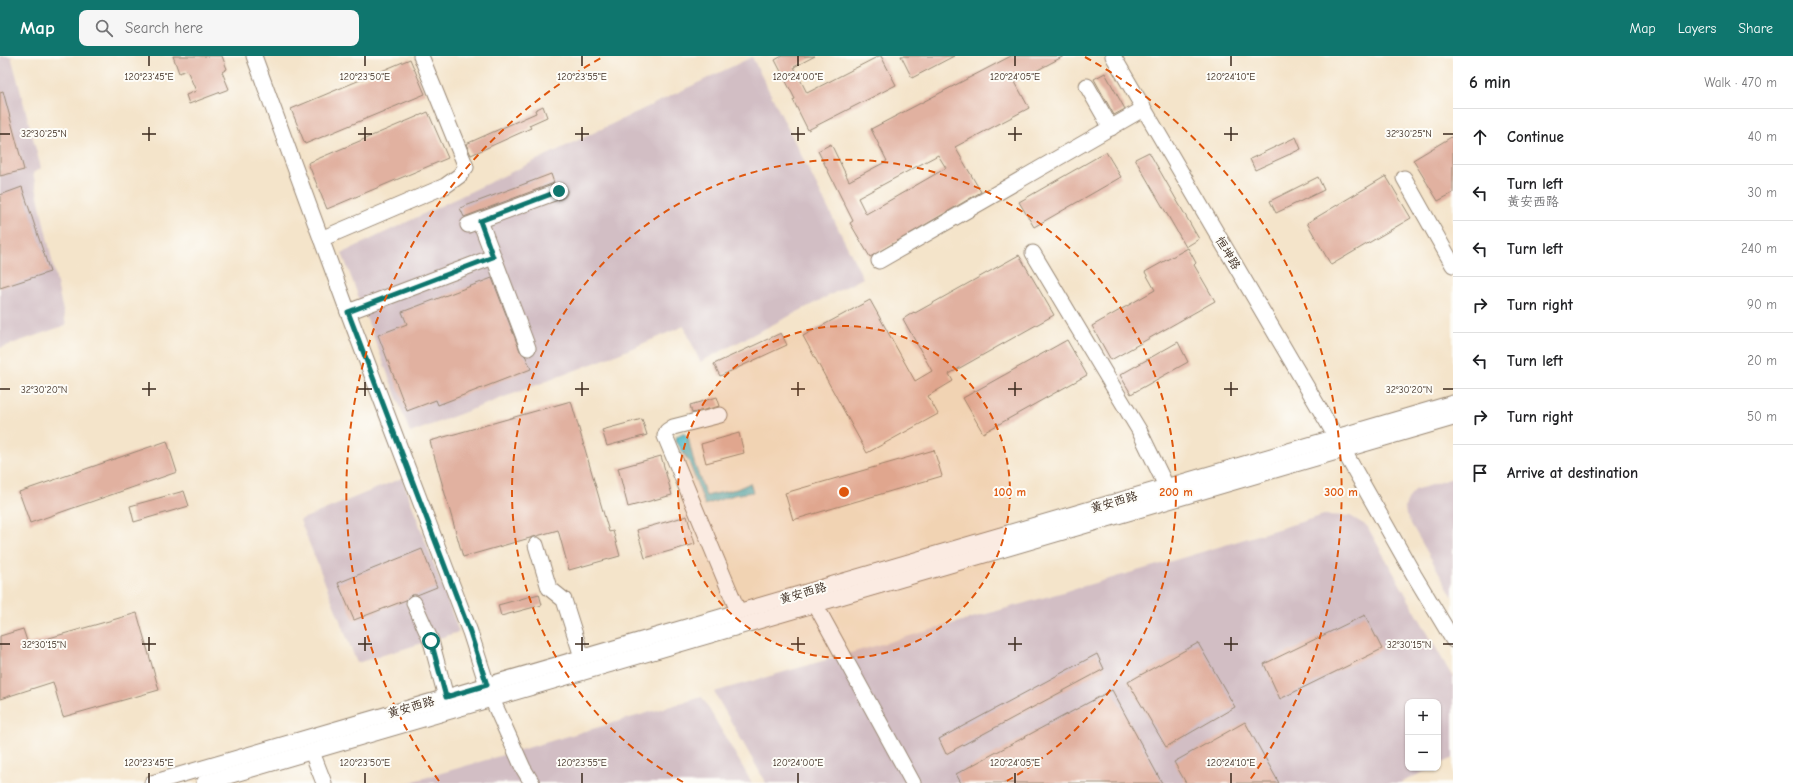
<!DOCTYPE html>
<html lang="en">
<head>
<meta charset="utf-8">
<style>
	body { margin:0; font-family:"Comic Neue","LXGW WenKai TC",sans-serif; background:#f6f6f6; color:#202124 }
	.controls { position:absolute; right:12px; bottom:12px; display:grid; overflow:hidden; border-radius:8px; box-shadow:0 1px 3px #0004 }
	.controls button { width:36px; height:36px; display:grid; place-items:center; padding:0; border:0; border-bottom:1px solid #e0e0e0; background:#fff; color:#202124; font:20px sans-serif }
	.stop { position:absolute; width:12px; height:12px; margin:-9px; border:3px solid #0f766e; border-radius:50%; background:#fff }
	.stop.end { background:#0f766e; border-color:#fff; box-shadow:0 1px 4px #0008 }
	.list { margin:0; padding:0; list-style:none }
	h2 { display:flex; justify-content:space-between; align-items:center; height:52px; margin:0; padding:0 16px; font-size:17px }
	h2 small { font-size:13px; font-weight:400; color:#757577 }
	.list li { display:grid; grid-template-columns:26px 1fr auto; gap:12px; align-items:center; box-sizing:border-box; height:56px; padding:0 16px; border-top:1px solid #e0e0e0 }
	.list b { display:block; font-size:15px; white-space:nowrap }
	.list p { margin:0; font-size:13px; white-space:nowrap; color:#757577 }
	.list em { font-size:13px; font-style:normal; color:#757577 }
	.icon { flex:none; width:22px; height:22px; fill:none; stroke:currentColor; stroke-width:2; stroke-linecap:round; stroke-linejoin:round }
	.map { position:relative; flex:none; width:1453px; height:727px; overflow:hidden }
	header { display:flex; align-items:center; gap:24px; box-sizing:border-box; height:56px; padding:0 20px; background:#0f766e; color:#fff }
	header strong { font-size:19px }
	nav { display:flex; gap:22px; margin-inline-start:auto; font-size:14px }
	.search { width:280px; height:36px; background:#f6f6f6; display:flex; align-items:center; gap:10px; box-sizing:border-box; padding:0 14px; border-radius:8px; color:#757577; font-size:15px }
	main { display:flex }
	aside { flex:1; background:#fff }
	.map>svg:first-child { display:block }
	.industrial { fill:#d2bec4 }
	.water { fill:#48b6c2; stroke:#427070 }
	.building { fill:#e1b1a0; fill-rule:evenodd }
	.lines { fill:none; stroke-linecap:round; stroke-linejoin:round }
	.minor-casing { stroke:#988774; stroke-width:17 }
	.minor { stroke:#fff; stroke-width:15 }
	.route { stroke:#0f766e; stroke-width:5 }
	.ticks { fill:none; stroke:#3b2a1e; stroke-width:1.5 }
	.ring { fill:none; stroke:#df570d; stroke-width:2; stroke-dasharray:7 5 }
	.labels { text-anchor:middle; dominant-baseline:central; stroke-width:4; stroke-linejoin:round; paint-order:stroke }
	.street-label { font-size:12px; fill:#3b2a1e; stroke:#fdfcf7 }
	.ticks-label { font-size:10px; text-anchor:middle; fill:#3b2a1e; stroke:#fdfcf7; stroke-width:4; stroke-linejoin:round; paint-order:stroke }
	.centre { fill:#df570d; stroke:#fdfcf7; stroke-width:2 }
	.ring-label { font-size:12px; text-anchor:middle; font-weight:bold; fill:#df570d; stroke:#fdfcf7; stroke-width:4; stroke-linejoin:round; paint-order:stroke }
</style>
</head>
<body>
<header>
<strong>Map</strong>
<div class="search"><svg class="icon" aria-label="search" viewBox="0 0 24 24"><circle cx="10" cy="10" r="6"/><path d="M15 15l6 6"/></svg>Search here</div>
<nav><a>Map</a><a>Layers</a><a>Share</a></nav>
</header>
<main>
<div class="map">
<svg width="1453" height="727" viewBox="0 0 1453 727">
	<rect width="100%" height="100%" fill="#fdfcf7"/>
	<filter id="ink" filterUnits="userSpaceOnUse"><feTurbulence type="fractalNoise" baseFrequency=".025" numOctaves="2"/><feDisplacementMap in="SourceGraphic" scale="8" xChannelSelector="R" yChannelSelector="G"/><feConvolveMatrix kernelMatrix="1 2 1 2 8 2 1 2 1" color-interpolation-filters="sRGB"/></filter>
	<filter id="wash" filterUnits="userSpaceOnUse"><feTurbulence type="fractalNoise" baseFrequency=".012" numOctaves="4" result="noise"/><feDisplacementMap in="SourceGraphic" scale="16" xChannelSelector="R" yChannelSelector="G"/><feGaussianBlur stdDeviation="0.9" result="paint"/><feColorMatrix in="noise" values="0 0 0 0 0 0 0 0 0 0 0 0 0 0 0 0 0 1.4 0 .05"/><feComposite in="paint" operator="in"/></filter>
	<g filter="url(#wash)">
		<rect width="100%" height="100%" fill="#f4e4ca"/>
		<g class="industrial">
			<path d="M0,0H11L41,112L33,117L66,269L0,292Z"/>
			<path d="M752,1L863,222L700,306L684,270L618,298L410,377L342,197Z"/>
			<path d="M402,422L459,576L357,607L300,464Z"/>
			<path d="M1453,422V541L1406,459L1405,451L1409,442L1415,434Z"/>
			<path d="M1324,459L1350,460L1367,470L1453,622V702L1438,709V646H1408V712H1432L1400,727H766L714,636L1182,502Z"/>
			<path d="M702,641L752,727H407Z"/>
		</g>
		<path class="water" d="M683,377L688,381L694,406L706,440L737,433L750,427L753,436L734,439L705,449L689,406L676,385L677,380Z"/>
		<g id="blocks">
			<g class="building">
				<path d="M173,0H222L227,13L222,16L229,33L189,48L186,39L196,35L187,14L179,17Z"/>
				<path d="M782,0H815L794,11L807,37L879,0H881L896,29L808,74L793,44L795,43L775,4Z"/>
				<path d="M901,0H954L912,22Z"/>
				<path d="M1011,0H1064L1015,26L1029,52L955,91L981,136L870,201L850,167L853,165L818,95L831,88L849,125L887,105L871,73ZM938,99L946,112L866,158L858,142Z"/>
				<path d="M410,3L425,38L305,88L291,53Z"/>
				<path d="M1105,17L1125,53L1114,59L1094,23Z"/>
				<path d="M3,35L24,114L0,120V36Z"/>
				<path d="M543,50L547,61L529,69L531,72L471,99L466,88L536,57L535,54Z"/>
				<path d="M428,56L448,102L327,153L308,107Z"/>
				<path d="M1453,80V137L1438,145L1413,104Z"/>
				<path d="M1296,81L1301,93L1255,114L1250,103Z"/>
				<path d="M1106,96L1121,121L1034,171L1019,146Z"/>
				<path d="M1149,96L1199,183L1186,191L1135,103Z"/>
				<path d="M551,118L554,127L464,161L460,152Z"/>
				<path d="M1386,120L1411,162L1331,209L1307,167Z"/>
				<path d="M1318,121L1324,134L1276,157L1270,145Z"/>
				<path d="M22,131L50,216L0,232V139Z"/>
				<path d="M1188,192L1196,207L1194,209L1215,245L1111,304L1092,270L1155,234L1145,216Z"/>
				<path d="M1019,199L1054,259L949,318L953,325L928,340L938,358L867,397L803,280L870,244L915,325L932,315L903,263L914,256L915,257Z"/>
				<path d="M492,222L520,295L526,301L531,313L438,349L436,344L407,355L378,279L407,268L402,256Z"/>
				<path d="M781,277L787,289L720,320L714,308Z"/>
				<path d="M1067,284L1087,319L983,377L963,342Z"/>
				<path d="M1178,286L1188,306L1131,338L1120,319Z"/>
				<path d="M717,341L720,350L692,357L690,349Z"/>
				<path d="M571,345L609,476L613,475L620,500L569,514L558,474L463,501L430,385Z"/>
				<path d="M642,363L647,379L607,390L602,374Z"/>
				<path d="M739,377L744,397L706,407L701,388Z"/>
				<path d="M167,385L177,416L30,467L19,436Z"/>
				<path d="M934,394L942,420L793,464L785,437Z"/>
				<path d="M661,400L672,439L628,451L618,412Z"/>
				<path d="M184,435L189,450L134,466L130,450Z"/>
				<path d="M687,460L695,488L645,502L637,474Z"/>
				<path d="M422,493L437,531L417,539H411L406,544L354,564L338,527Z"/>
				<path d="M539,538L542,549L501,560L498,549Z"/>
				<path d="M137,557L159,634L63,661L53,626L0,643V580L23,573L28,588Z"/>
				<path d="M1365,559L1382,593L1280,643L1264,608Z"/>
				<path d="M1198,587L1235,651L1166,691L1128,626Z"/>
				<path d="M1097,598L1104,613L946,698L939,683Z"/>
				<path d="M1112,634L1162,727H961L956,718Z"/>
				<path d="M1245,666L1279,727H1186L1174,706Z"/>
			</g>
		</g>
	</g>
	<g filter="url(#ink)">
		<use href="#blocks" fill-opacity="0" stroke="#988774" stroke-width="1"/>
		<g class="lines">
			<defs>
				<g id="minor">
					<path d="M254,0L348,256L470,576L487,629"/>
					<path d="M1113,0L1336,381L1414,519L1453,584"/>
					<path d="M1087,30L1111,72"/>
					<path d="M1404,122L1453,209"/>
					<path d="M480,165L528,292"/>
					<path d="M468,169L559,135"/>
					<path d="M321,183L445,130L459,120L466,111L421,0"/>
					<path d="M1033,197L1139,374L1166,430"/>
					<path d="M879,205L1143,53"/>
					<path d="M348,256L493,201"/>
					<path d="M720,359L673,371L667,375L665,380L738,555"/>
					<path d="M536,489L549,532L564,544L582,601"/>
					<path d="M414,547L431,585L446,641"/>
					<path d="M815,548L913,727"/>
					<path d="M492,643L523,712L532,727"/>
					<path d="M312,696L324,727"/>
					<path d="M152,727L1453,347"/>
					<path d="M204,727L1453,362"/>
				</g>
			</defs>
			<use href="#minor" class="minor-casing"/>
			<use href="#minor" class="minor"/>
		</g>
	</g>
	<g class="lines" filter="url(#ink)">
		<path class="route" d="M431,585L446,641L487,629L470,576L348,256L493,201L480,165L559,135"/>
	</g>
	<path class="ticks" d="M149,0V10M365,0V10M582,0V10M798,0V10M1015,0V10M1231,0V10M149,71V85M365,71V85M582,71V85M798,71V85M1015,71V85M1231,71V85M0,78H10M142,78H156M358,78H372M575,78H589M791,78H805M1008,78H1022M1224,78H1238M1443,78H1453M149,326V340M365,326V340M582,326V340M798,326V340M1015,326V340M1231,326V340M0,333H10M142,333H156M358,333H372M575,333H589M791,333H805M1008,333H1022M1224,333H1238M1443,333H1453M149,581V595M365,581V595M582,581V595M798,581V595M1015,581V595M1231,581V595M0,588H10M142,588H156M358,588H372M575,588H589M791,588H805M1008,588H1022M1224,588H1238M1443,588H1453M149,717V727M365,717V727M582,717V727M798,717V727M1015,717V727M1231,717V727"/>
	<circle cx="844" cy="436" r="166" fill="#df570d" fill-opacity=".12"/>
	<g class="ring">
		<circle cx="844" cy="436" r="166"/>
		<path d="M683 726A332 332 0 1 1 1005 726"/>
		<path d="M439 725A497 497 0 0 1 603 1M1085 1A497 497 0 0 1 1249 725"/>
	</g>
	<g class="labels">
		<g class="street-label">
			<text transform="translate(1228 197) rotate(59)">恒坤路</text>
			<text transform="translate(1114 446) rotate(-16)">黄安西路</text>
			<text transform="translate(803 537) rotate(-16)">黄安西路</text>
			<text transform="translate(411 651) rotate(-16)">黄安西路</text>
		</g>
	</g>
	<g class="ticks-label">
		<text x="149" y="24">120°23'45"E</text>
		<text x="365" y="24">120°23'50"E</text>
		<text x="582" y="24">120°23'55"E</text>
		<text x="798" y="24">120°24'00"E</text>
		<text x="1015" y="24">120°24'05"E</text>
		<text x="1231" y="24">120°24'10"E</text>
		<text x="44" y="81">32°30'25"N</text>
		<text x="1409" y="81">32°30'25"N</text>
		<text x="44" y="337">32°30'20"N</text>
		<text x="1409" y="337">32°30'20"N</text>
		<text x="44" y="592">32°30'15"N</text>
		<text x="1409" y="592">32°30'15"N</text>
		<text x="149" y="710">120°23'45"E</text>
		<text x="365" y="710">120°23'50"E</text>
		<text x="582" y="710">120°23'55"E</text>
		<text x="798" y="710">120°24'00"E</text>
		<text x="1015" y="710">120°24'05"E</text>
		<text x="1231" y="710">120°24'10"E</text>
	</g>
	<circle cx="844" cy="436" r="6" class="centre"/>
	<g class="ring-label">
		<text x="1010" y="440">100 m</text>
		<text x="1176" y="440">200 m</text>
		<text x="1341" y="440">300 m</text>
	</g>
</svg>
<div class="controls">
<button>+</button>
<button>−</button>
</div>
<div class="stop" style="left:431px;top:585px"></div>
<div class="stop end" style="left:559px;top:135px"></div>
</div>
<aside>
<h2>6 min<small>Walk · 470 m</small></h2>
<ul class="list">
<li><svg class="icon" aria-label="ahead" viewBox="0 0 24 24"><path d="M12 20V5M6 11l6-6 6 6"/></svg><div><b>Continue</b></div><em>40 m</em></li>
<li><svg class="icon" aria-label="left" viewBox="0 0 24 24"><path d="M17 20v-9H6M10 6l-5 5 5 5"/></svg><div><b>Turn left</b><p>黄安西路</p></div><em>30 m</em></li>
<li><svg class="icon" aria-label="left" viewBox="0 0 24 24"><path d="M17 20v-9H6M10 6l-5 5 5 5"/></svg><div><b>Turn left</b></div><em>240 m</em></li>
<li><svg class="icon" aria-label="right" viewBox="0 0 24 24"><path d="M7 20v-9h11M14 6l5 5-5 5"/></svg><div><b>Turn right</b></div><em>90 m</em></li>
<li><svg class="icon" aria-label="left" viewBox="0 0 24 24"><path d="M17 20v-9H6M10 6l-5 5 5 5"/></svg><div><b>Turn left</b></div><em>20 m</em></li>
<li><svg class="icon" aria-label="right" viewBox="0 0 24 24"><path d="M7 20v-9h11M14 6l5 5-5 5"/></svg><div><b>Turn right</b></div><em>50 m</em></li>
<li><svg class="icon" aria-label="arrive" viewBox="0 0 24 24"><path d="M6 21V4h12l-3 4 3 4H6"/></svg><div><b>Arrive at destination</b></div></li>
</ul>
</aside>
</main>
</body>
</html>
